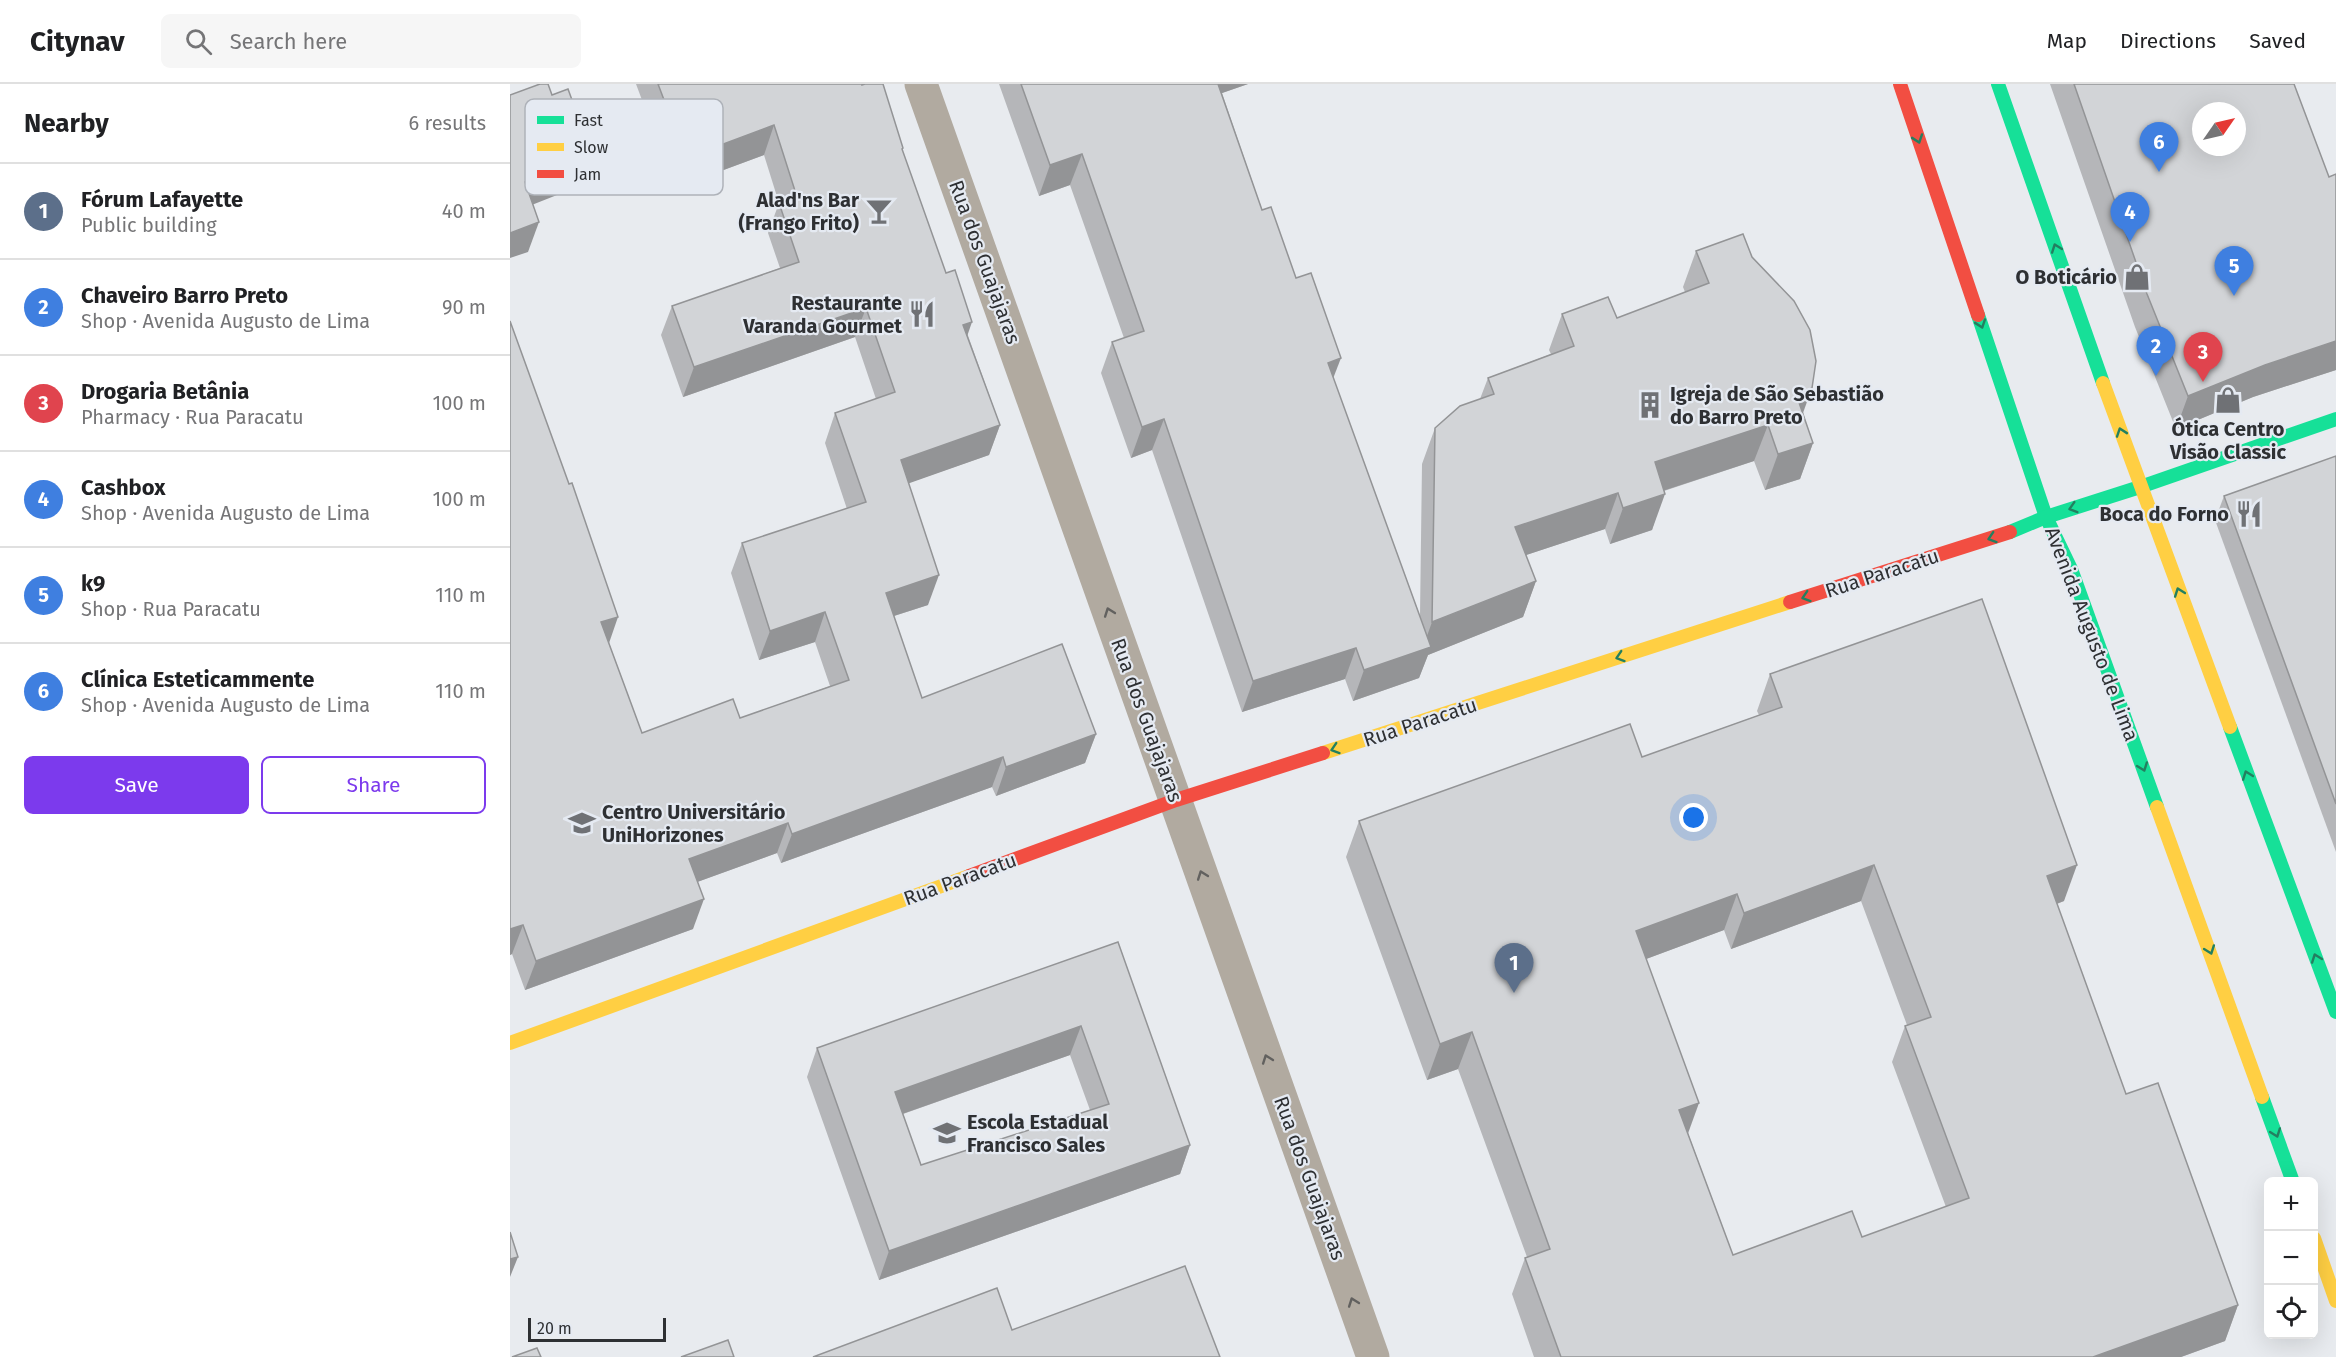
<!DOCTYPE html>
<html lang="en">
<head>
<meta charset="utf-8">
<style>
	body { margin:0; font-family:"Fira Sans",sans-serif; background:#f6f6f6; color:#202124 }
	.controls { position:absolute; right:18px; bottom:18px; display:grid; overflow:hidden; border-radius:9px; box-shadow:0 6px 24px #0002 }
	.controls button { width:54px; height:54px; display:grid; place-items:center; padding:0; border:0; border-bottom:2px solid #e0e0e0; background:#fff; color:#202124; font:30px sans-serif }
	.compass { position:absolute; left:1682px; top:18px; width:54px; height:54px; border-radius:50%; background:#fff; box-shadow:0 6px 24px #0002; rotate:56deg }
	.scale { position:absolute; left:18px; bottom:15px; width:138px; box-sizing:border-box; padding-left:6px; border:3px solid #2e3033; border-top:0; font-size:16px; line-height:21px; white-space:nowrap; color:#2e3033; -webkit-text-stroke:4px #e5eaf2; paint-order:stroke }
	.you { position:absolute; left:1184px; top:734px; width:21px; height:21px; margin:-15px; border:4px solid #fff; border-radius:50%; background:#1a73e8; box-shadow:0 0 0 9px #1a73e833 }
	.badge { display:grid; place-items:center; width:39px; height:39px; border-radius:50%; background:#7c3aed; color:#fff; font-size:20px; font-weight:700 }
	.pin { position:absolute; translate:-50% -50px; filter:drop-shadow(0 2px 3px #0008) }
	.pin::after { content:''; position:absolute; top:32px; width:21px; height:18px; background:inherit; clip-path:polygon(0 0,100% 0,50% 100%) }
	.list { margin:0; padding:0; list-style:none }
	h2 { display:flex; justify-content:space-between; align-items:center; height:78px; margin:0; padding:0 24px; font-size:26px }
	h2 small { font-size:20px; font-weight:400; color:#757577 }
	.list li { display:grid; grid-template-columns:39px 1fr auto; gap:18px; align-items:center; box-sizing:border-box; height:96px; padding:0 24px; border-top:2px solid #e0e0e0 }
	.list b { display:block; font-size:22px; white-space:nowrap }
	.list p { margin:0; font-size:20px; white-space:nowrap; color:#757577 }
	.list em { font-size:20px; font-style:normal; color:#757577 }
	.actions { display:flex; gap:12px; padding:18px 24px }
	.actions a { flex:1; padding:14px 0; border:2px solid #7c3aed; border-radius:9px; text-align:center; font-size:21px; color:#7c3aed }
	.actions .main { background:#7c3aed; color:#fff }
	.icon { flex:none; width:33px; height:33px; fill:none; stroke:currentColor; stroke-width:2; stroke-linecap:round; stroke-linejoin:round }
	.map { position:relative; flex:none; width:1826px; height:1273px; overflow:hidden }
	header { display:flex; align-items:center; gap:36px; box-sizing:border-box; height:84px; padding:0 30px; background:#fff; border-bottom:2px solid #e0e0e0 }
	header strong { font-size:28px }
	nav { display:flex; gap:33px; margin-inline-start:auto; font-size:21px }
	.search { width:420px; height:54px; background:#f6f6f6; display:flex; align-items:center; gap:15px; box-sizing:border-box; padding:0 21px; border-radius:9px; color:#757577; font-size:22px }
	main { display:flex }
	aside { flex:1; background:#fff }
	.map>svg:first-child { display:block }
	.lines { fill:none; stroke-linecap:round; stroke-linejoin:round }
	.street { stroke:#b1aaa0; stroke-width:33 }
	.fast { stroke:#16e098; stroke-width:14 }
	.slow { stroke:#ffcf43; stroke-width:14 }
	.jam { stroke:#f24e42; stroke-width:14 }
	.wall { fill:#b5b6b9; fill-rule:evenodd }
	.shaded-wall { fill:#939496 }
	.building { fill:#d2d4d7; stroke:#939496; stroke-width:1.5; fill-rule:evenodd }
	.oneway { stroke:#237f60 }
	.oneway2 { stroke:#62615f }
	.labels { text-anchor:middle; dominant-baseline:central; stroke-width:4.5; stroke-linejoin:round; paint-order:stroke }
	.poi-label { font-size:20px; font-weight:bold; fill:#2e3033; stroke:#e5eaf2; text-anchor:end }
	.street-label { font-size:20px; fill:#2e3033; stroke:#e5eaf2 }
	.key { fill:#e5eaf2; stroke:#aeb2b9; stroke-width:1.5 }
	.key-label { font-size:16px; fill:#2e3033 }
</style>
</head>
<body>
<header>
<strong>Citynav</strong>
<div class="search"><svg class="icon" aria-label="search" viewBox="0 0 24 24"><circle cx="10" cy="10" r="6"/><path d="M15 15l6 6"/></svg>Search here</div>
<nav><a>Map</a><a>Directions</a><a>Saved</a></nav>
</header>
<main>
<aside>
<h2>Nearby<small>6 results</small></h2>
<ul class="list">
<li><span class="badge" style="background:#5c6f8a">1</span><div><b>Fórum Lafayette</b><p>Public building</p></div><em>40 m</em></li>
<li><span class="badge" style="background:#3f7fe0">2</span><div><b>Chaveiro Barro Preto</b><p>Shop · Avenida Augusto de Lima</p></div><em>90 m</em></li>
<li><span class="badge" style="background:#e0444e">3</span><div><b>Drogaria Betânia</b><p>Pharmacy · Rua Paracatu</p></div><em>100 m</em></li>
<li><span class="badge" style="background:#3f7fe0">4</span><div><b>Cashbox</b><p>Shop · Avenida Augusto de Lima</p></div><em>100 m</em></li>
<li><span class="badge" style="background:#3f7fe0">5</span><div><b>k9</b><p>Shop · Rua Paracatu</p></div><em>110 m</em></li>
<li><span class="badge" style="background:#3f7fe0">6</span><div><b>Clínica Esteticammente</b><p>Shop · Avenida Augusto de Lima</p></div><em>110 m</em></li>
</ul>
<div class="actions"><a class="main">Save</a><a>Share</a></div>
</aside>
<div class="map">
<svg width="1826" height="1273" viewBox="0 0 1826 1273">
	<rect width="100%" height="100%" fill="#e8ebef"/>
	<g class="lines">
		<path class="street" d="M411,0L863,1273"/>
		<g class="fast">
			<path d="M1488,0L1593,299"/>
			<path d="M1468,231L1536,433L1561,485L1647,723"/>
			<path d="M1500,448L1536,433L1630,403L1826,335"/>
			<path d="M1720,643L1826,928"/>
			<path d="M1752,1013L1783,1098"/>
		</g>
		<g class="slow">
			<path d="M1593,299L1720,643"/>
			<path d="M813,669L1280,518"/>
			<path d="M1647,723L1752,1013"/>
			<path d="M0,959L459,792"/>
			<path d="M1804,1154L1826,1217"/>
		</g>
		<g class="jam">
			<path d="M1390,0L1468,231"/>
			<path d="M1280,518L1500,448"/>
			<path d="M459,792L666,716L813,669"/>
		</g>
	</g>
	<g class="wall">
		<path d="M126,0H352L392,67L490,341L479,371L398,399L418,521L384,532L412,614L586,650L575,679L486,712L482,703L271,779L267,769L187,798L183,845L15,906L2,870L0,871V237L99,559L132,649L230,634L320,602L305,558L249,576L221,489L232,459L337,425L315,359L325,329L366,315L345,253L173,313L151,251L162,222L270,184L258,149L269,119L254,71L165,104Z"/>
		<path d="M489,0H738L712,9L752,126L786,194L910,532L912,380L925,344L970,315L978,294L1041,270L1039,266L1052,230L1107,234L1175,208L1173,203L1186,167L1293,329L1303,359L1290,395L1255,406L1244,377L1154,407L1142,446L1100,460L1095,445L1016,471L1026,497L1013,533L918,571L909,594L843,617L835,595L732,628L642,366L621,374L591,289L602,258L614,254L560,101L529,112Z"/>
		<path d="M1540,0H1784L1819,93L1826,90V286L1743,313L1666,345L1625,243Z"/>
		<path d="M1826,372V768L1705,436L1714,412Z"/>
		<path d="M1260,590L1554,817L1547,820L1616,1010L1728,1221L1715,1257L1671,1273H1024L1002,1210L1015,1174L1017,1173L948,985L917,996L836,773L849,737L1132,673L1249,631L1247,627ZM1351,817L1397,941L1395,942L1382,978L1436,1123L1352,1153L1223,1171L1178,1049L1136,875L1214,846L1221,865Z"/>
		<path d="M608,858L680,1061L670,1090L369,1196L297,993L307,964ZM560,971L580,1026L411,1081L393,1030Z"/>
	</g>
	<g class="shaded-wall">
		<path d="M698,0H738L692,16Z"/>
		<path d="M264,41L254,71L165,104L176,74Z"/>
		<path d="M78,60L68,90L52,96L47,111L4,128L15,98L53,70Z"/>
		<path d="M572,70L560,101L529,112L540,81Z"/>
		<path d="M29,138L18,168L0,174V149Z"/>
		<path d="M356,224L345,253L173,313L184,283Z"/>
		<path d="M462,238L452,267L453,241Z"/>
		<path d="M1826,257V286L1743,313L1666,345L1678,312L1755,281Z"/>
		<path d="M831,274L819,305L818,279Z"/>
		<path d="M1302,304L1289,340L1286,310Z"/>
		<path d="M654,335L642,366L621,374L632,343Z"/>
		<path d="M490,341L479,371L380,406L391,376Z"/>
		<path d="M1258,341L1244,377L1131,414L1145,378Z"/>
		<path d="M1303,359L1290,395L1255,406L1268,370Z"/>
		<path d="M1108,409L1095,445L992,479L1005,443Z"/>
		<path d="M1155,410L1142,446L1100,460L1113,424Z"/>
		<path d="M429,491L418,521L365,538L376,509Z"/>
		<path d="M1026,497L1013,533L918,571L909,594L843,617L854,586L912,566L922,538Z"/>
		<path d="M315,528L305,558L249,576L260,547Z"/>
		<path d="M108,533L98,562L91,538Z"/>
		<path d="M846,564L835,595L732,628L743,597Z"/>
		<path d="M586,650L575,679L486,712L496,683Z"/>
		<path d="M493,673L482,703L271,779L282,750Z"/>
		<path d="M278,739L267,769L168,805L179,775Z"/>
		<path d="M1364,781L1351,817L1221,865L1234,829Z"/>
		<path d="M1567,781L1554,817L1524,828L1537,792Z"/>
		<path d="M1227,810L1214,846L1112,884L1126,847Z"/>
		<path d="M194,815L183,845L15,906L26,877Z"/>
		<path d="M13,841L2,870L0,871V845Z"/>
		<path d="M571,942L560,971L375,1036L385,1008Z"/>
		<path d="M962,948L948,985L917,996L930,960Z"/>
		<path d="M1189,1019L1176,1055L1169,1026Z"/>
		<path d="M680,1061L670,1090L369,1196L379,1167Z"/>
		<path d="M8,1173L0,1193V1175Z"/>
		<path d="M1728,1221L1715,1257L1671,1273H1583Z"/>
	</g>
	<g class="building">
		<path d="M30,0H38L42,11L58,5L78,60L53,70L57,82L15,98L29,138L0,149V11Z"/>
		<path d="M148,0H352V1L355,0H373L393,64L392,65L436,189L445,186L462,238L453,241L490,341L391,376L429,491L376,509L412,614L552,560L586,650L496,683L493,673L282,750L278,739L179,775L194,815L26,877L13,841L0,845V237L59,400L62,399L108,533L91,538L132,649L223,615L230,634L339,596L315,528L260,547L232,459L356,418L325,329L385,308L356,224L184,283L162,222L289,178L269,119L287,113L264,41L176,74Z"/>
		<path d="M511,0H708L752,126L761,123L786,194L801,189L831,274L818,279L921,563L854,586L846,564L743,597L654,335L632,343L602,258L634,247L572,70L540,81Z"/>
		<path d="M1564,0H1784L1819,93L1826,90V257L1755,281L1678,312L1637,210ZM1691,27H1727V63H1691Z"/>
		<path d="M1233,150L1242,173L1284,217L1300,246L1306,277L1302,304L1286,310L1303,359L1268,370L1258,341L1145,378L1155,410L1113,424L1108,409L1005,443L1026,497L922,538L925,344L950,322L984,310L978,294L1064,262L1052,230L1098,213L1107,234L1199,199L1186,167Z"/>
		<path d="M1826,372V720L1714,412Z"/>
		<path d="M1472,515L1567,781L1537,792L1616,1010L1648,999L1728,1221L1583,1273H1051L1015,1174L1040,1165L962,948L930,960L849,737L1120,640L1132,673L1272,623L1260,590ZM1364,781L1421,933L1395,942L1459,1114L1352,1153L1342,1127L1223,1171L1169,1026L1189,1019L1126,847L1227,810L1234,829Z"/>
		<path d="M608,858L680,1061L379,1167L307,964ZM571,942L599,1020L411,1081L385,1008Z"/>
		<path d="M0,1148L8,1173L0,1175Z"/>
		<path d="M675,1182L710,1273H303L487,1204L502,1246Z"/>
		<path d="M218,1256L224,1273H171Z"/>
		<path d="M27,1264L31,1273H2Z"/>
	</g>
	<defs><path id="oneway-chevron" d="M-2-3.5L2.5 0L-2 3.5" fill="none" stroke-width="1.6" stroke-linecap="round" stroke-linejoin="round" transform="scale(1.5)"/></defs>
	<g class="oneway">
		<use href="#oneway-chevron" transform="translate(1408 55) rotate(71)"/>
		<use href="#oneway-chevron" transform="translate(1546 164) rotate(-110)"/>
		<use href="#oneway-chevron" transform="translate(1471 240) rotate(71)"/>
		<use href="#oneway-chevron" transform="translate(1611 348) rotate(-109)"/>
		<use href="#oneway-chevron" transform="translate(1563 424) rotate(163)"/>
		<use href="#oneway-chevron" transform="translate(1482 454) rotate(162)"/>
		<use href="#oneway-chevron" transform="translate(1669 508) rotate(-110)"/>
		<use href="#oneway-chevron" transform="translate(1296 513) rotate(162)"/>
		<use href="#oneway-chevron" transform="translate(1110 573) rotate(162)"/>
		<use href="#oneway-chevron" transform="translate(825 665) rotate(162)"/>
		<use href="#oneway-chevron" transform="translate(1633 683) rotate(70)"/>
		<use href="#oneway-chevron" transform="translate(1737 691) rotate(-110)"/>
		<use href="#oneway-chevron" transform="translate(1700 866) rotate(70)"/>
		<use href="#oneway-chevron" transform="translate(1806 874) rotate(-110)"/>
		<use href="#oneway-chevron" transform="translate(1766 1049) rotate(70)"/>
	</g>
	<g class="oneway2">
		<use href="#oneway-chevron" transform="translate(599 528) rotate(-110)"/>
		<use href="#oneway-chevron" transform="translate(692 791) rotate(-110)"/>
		<use href="#oneway-chevron" transform="translate(757 975) rotate(-110)"/>
		<use href="#oneway-chevron" transform="translate(843 1218) rotate(-110)"/>
	</g>
	<defs>
		<symbol id="bar-bare" viewBox="-9 -9 18 18"><path d="M-6-5H6L.8 .8V4.5H3.5V6h-7V4.5H-.8V.8Z" fill="#6f7175" stroke="#e5eaf2" stroke-width="2.5" paint-order="stroke"/></symbol>
		<symbol id="shop-bare" viewBox="-9 -9 18 18"><path d="M-5-2.5h2.3a2.7 3.5 0 0 1 5.4 0H5L5.5 6h-11ZM-1.5-2.5h3a1.5 2.3 0 0 0-3 0Z" fill="#6f7175" stroke="#e5eaf2" stroke-width="2.5" paint-order="stroke"/></symbol>
		<symbol id="restaurant-bare" viewBox="-9 -9 18 18"><path d="M-5-6h1v4h1v-4h1v4h1v-4h1v5L-1.5 .5V6h-2V.5L-5-1ZM5-6V6H3V1.5H1.5Q1.5-4 5-6Z" fill="#6f7175" stroke="#e5eaf2" stroke-width="2.5" paint-order="stroke"/></symbol>
		<symbol id="building-bare" viewBox="-9 -9 18 18"><path d="M-4-6H4V6H1V3H-1V6H-4ZM-2.5-4.3h1.7v1.8h-1.7ZM.8-4.3h1.7v1.8H.8ZM-2.5-1h1.7V.8h-1.7ZM.8-1h1.7V.8H.8Z" fill="#6f7175" stroke="#e5eaf2" stroke-width="2.5" paint-order="stroke"/></symbol>
		<symbol id="university-bare" viewBox="-9 -9 18 18"><path d="M0-5L7-2L0 1L-7-2ZM-4 1L0 2.5L4 1V4Q0 6-4 4Z" fill="#6f7175" stroke="#e5eaf2" stroke-width="2.5" paint-order="stroke"/></symbol>
		<symbol id="school-bare" viewBox="-9 -9 18 18"><path d="M0-5L7-2L0 1L-7-2ZM-4 1L0 2.5L4 1V4Q0 6-4 4Z" fill="#6f7175" stroke="#e5eaf2" stroke-width="2.5" paint-order="stroke"/></symbol>
	</defs>
	<g fill-rule="evenodd">
		<use href="#bar-bare" x="350" y="108" width="38" height="38"/>
		<use href="#shop-bare" x="1608" y="174" width="38" height="38"/>
		<use href="#restaurant-bare" x="393" y="211" width="38" height="38"/>
		<use href="#shop-bare" x="1699" y="297" width="38" height="38"/>
		<use href="#building-bare" x="1121" y="302" width="38" height="38"/>
		<use href="#restaurant-bare" x="1720" y="411" width="38" height="38"/>
		<use href="#university-bare" x="53" y="720" width="38" height="38"/>
		<use href="#school-bare" x="418" y="1030" width="38" height="38"/>
	</g>
	<g class="labels">
		<g class="poi-label">
			<text x="349" y="116">Alad'ns Bar<tspan x="349" dy="23">(Frango Frito)</tspan></text>
			<text x="1607" y="193">O Boticário</text>
			<text x="392" y="219">Restaurante<tspan x="392" dy="23">Varanda Gourmet</tspan></text>
			<text x="1160" y="310" text-anchor="start">Igreja de São Sebastião<tspan x="1160" dy="23">do Barro Preto</tspan></text>
			<text x="1718" y="345" text-anchor="middle">Ótica Centro<tspan x="1718" dy="23">Visão Classic</tspan></text>
			<text x="1719" y="430">Boca do Forno</text>
			<text x="92" y="728" text-anchor="start">Centro Universitário<tspan x="92" dy="23">UniHorizones</tspan></text>
			<text x="457" y="1038" text-anchor="start">Escola Estadual<tspan x="457" dy="23">Francisco Sales</tspan></text>
		</g>
		<g class="street-label">
			<text transform="translate(475 178) rotate(70)">Rua dos Guajajaras</text>
			<text transform="translate(1372 489) rotate(-18)">Rua Paracatu</text>
			<text transform="translate(1582 550) rotate(69)">Avenida Augusto de Lima</text>
			<text transform="translate(637 636) rotate(70)">Rua dos Guajajaras</text>
			<text transform="translate(910 638) rotate(-18)">Rua Paracatu</text>
			<text transform="translate(450 795) rotate(-20)">Rua Paracatu</text>
			<text transform="translate(800 1094) rotate(70)">Rua dos Guajajaras</text>
		</g>
	</g>
	<rect x="15" y="15" width="198" height="96" rx="9" class="key"/>
	<rect x="27" y="32" width="27" height="8" fill="#16e098"/>
	<rect x="27" y="59" width="27" height="8" fill="#ffcf43"/>
	<rect x="27" y="86" width="27" height="8" fill="#f24e42"/>
	<g class="key-label">
		<text x="64" y="42">Fast</text>
		<text x="64" y="69">Slow</text>
		<text x="64" y="96">Jam</text>
	</g>
</svg>
<div class="controls">
<button>+</button>
<button>−</button>
<button><svg class="icon" aria-label="locate" viewBox="0 0 24 24"><circle cx="12" cy="12" r="6"/><path d="M12 2v4M12 18v4M2 12h4M18 12h4"/></svg></button>
</div>
<svg class="compass" viewBox="-18 -18 36 36"><path d="M0-13l5 13h-10z" fill="#e53935"/><path d="M0 13l5-13h-10z" fill="#757577"/></svg>
<div class="scale">20 m</div>
<div class="you"></div>
<div class="pin badge" style="left:1004px;top:909px;background:#5c6f8a">1</div>
<div class="pin badge" style="left:1646px;top:292px;background:#3f7fe0">2</div>
<div class="pin badge" style="left:1693px;top:298px;background:#e0444e">3</div>
<div class="pin badge" style="left:1620px;top:158px;background:#3f7fe0">4</div>
<div class="pin badge" style="left:1724px;top:212px;background:#3f7fe0">5</div>
<div class="pin badge" style="left:1649px;top:88px;background:#3f7fe0">6</div>
</div>
</main>
</body>
</html>
